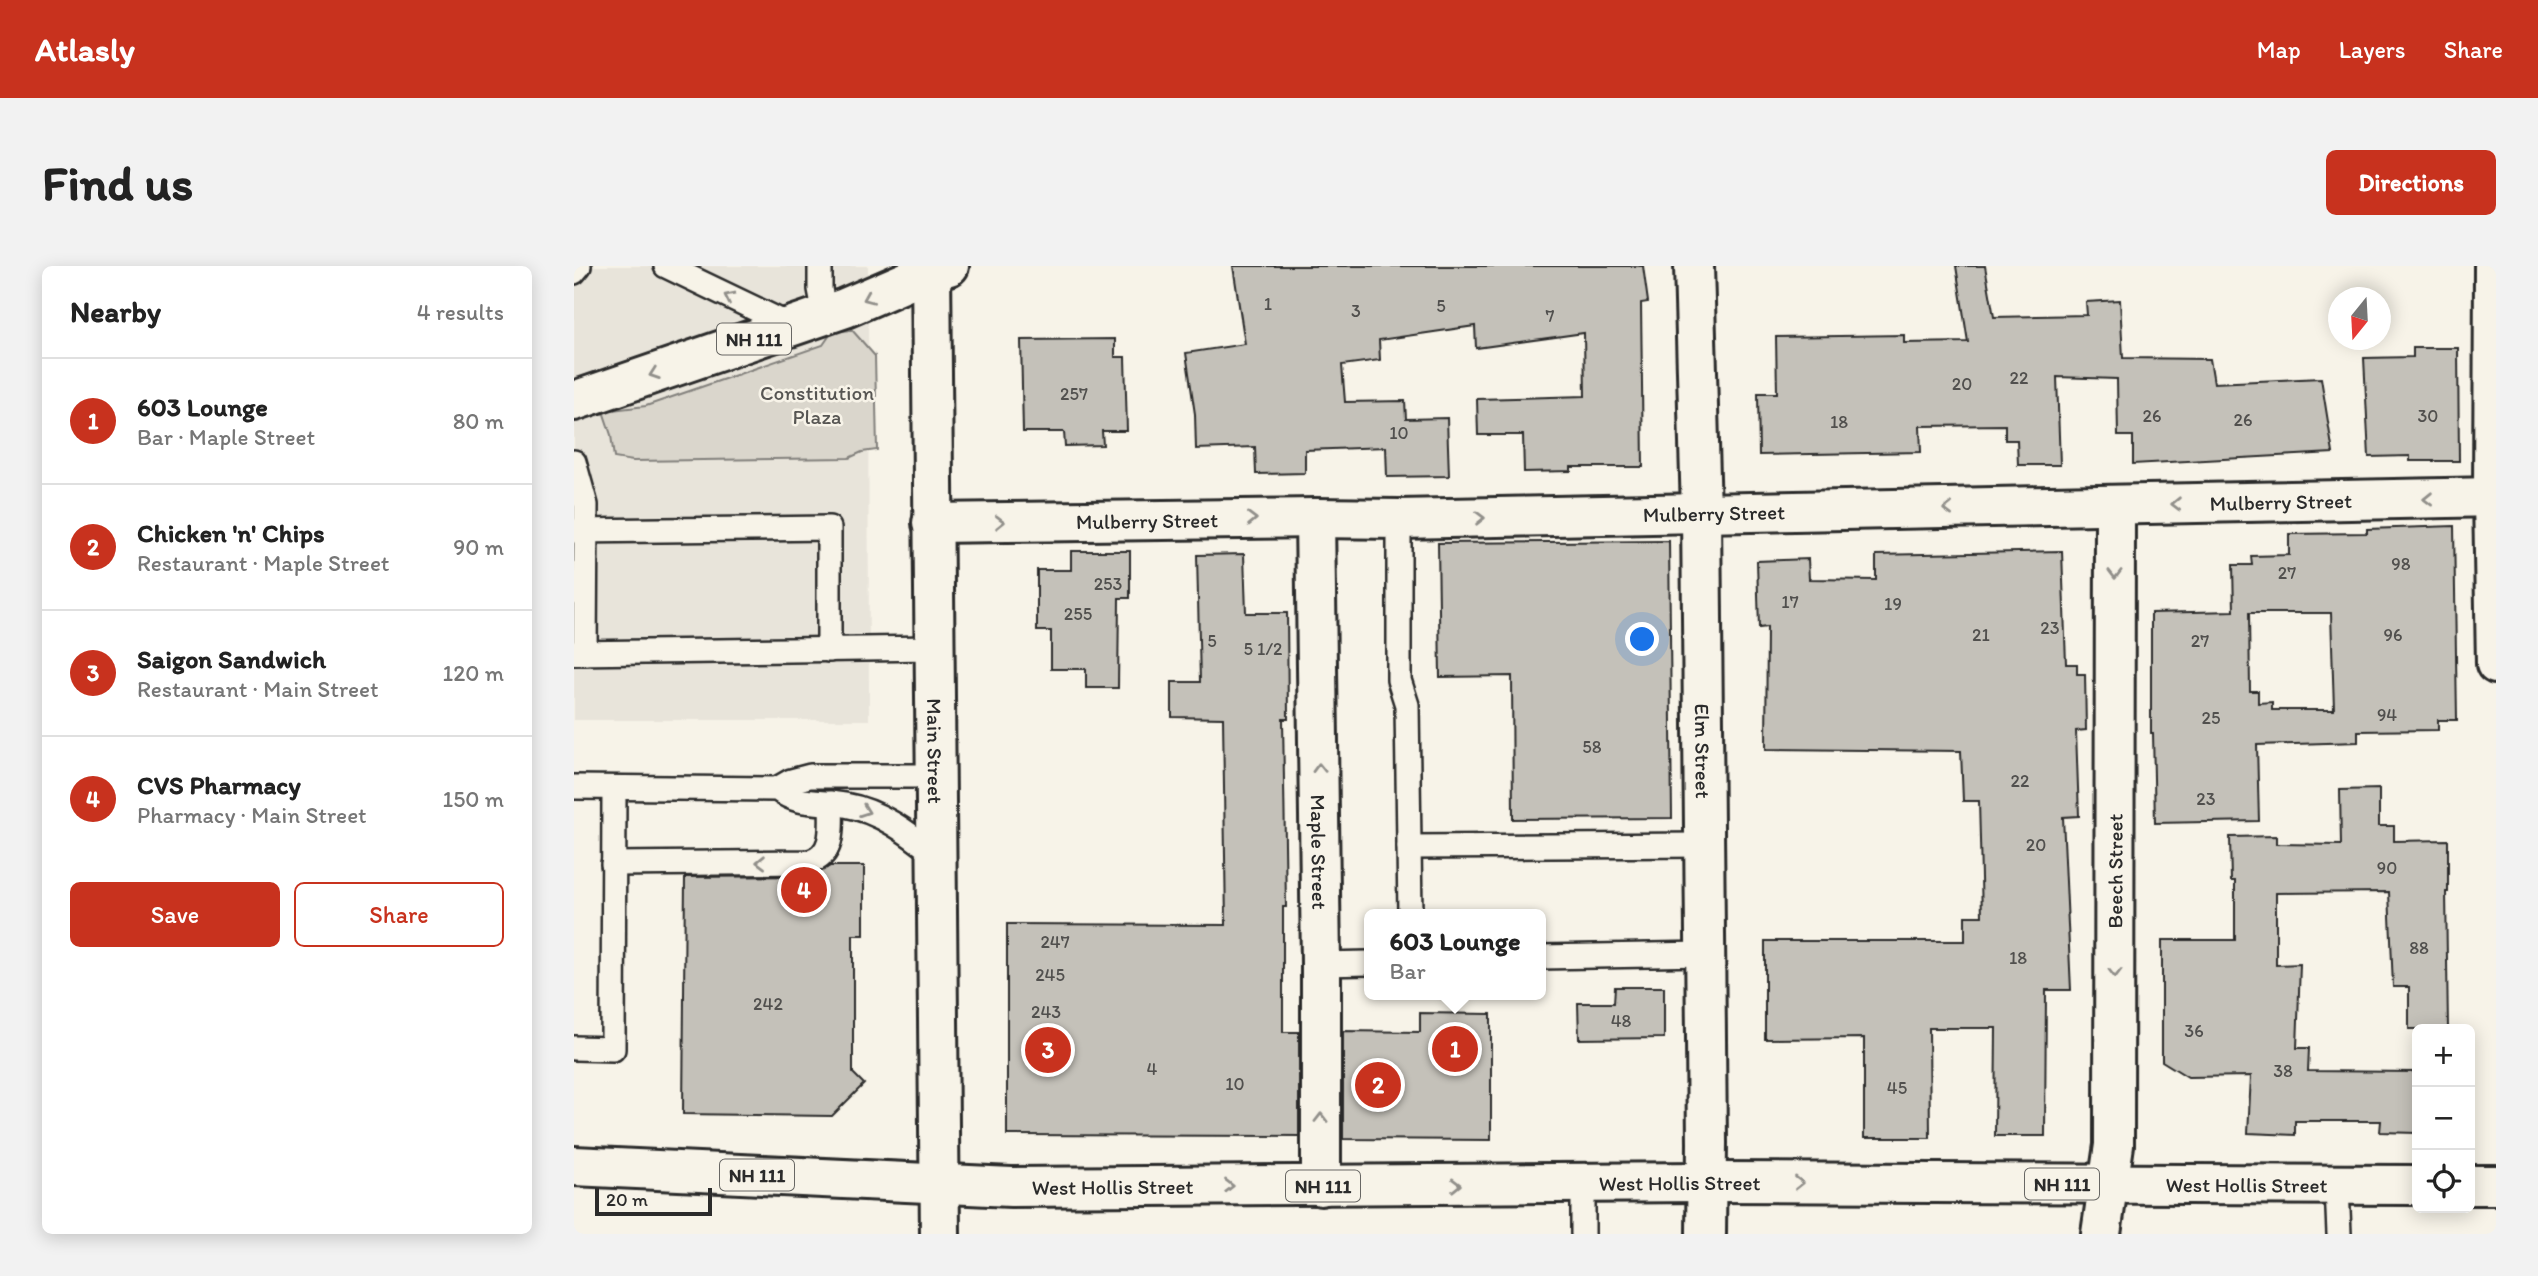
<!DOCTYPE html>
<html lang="en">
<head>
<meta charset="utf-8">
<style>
	body { margin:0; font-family:Itim,sans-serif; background:#f2f2f2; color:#222 }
	.controls { position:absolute; right:21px; bottom:21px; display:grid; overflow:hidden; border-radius:10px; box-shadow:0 4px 18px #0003 }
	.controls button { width:63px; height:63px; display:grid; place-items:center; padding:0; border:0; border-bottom:2px solid #e0e0e0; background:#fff; color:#222; font:35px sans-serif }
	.compass { position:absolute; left:1754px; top:21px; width:63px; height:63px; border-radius:50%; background:#fff; box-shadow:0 4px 18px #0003; rotate:198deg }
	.scale { position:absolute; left:21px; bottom:18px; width:117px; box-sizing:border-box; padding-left:7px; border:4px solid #2b2b2b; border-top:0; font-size:19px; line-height:24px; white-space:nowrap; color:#2b2b2b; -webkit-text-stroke:5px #f7f3e8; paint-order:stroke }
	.you { position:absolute; left:1069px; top:374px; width:24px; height:24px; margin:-18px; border:5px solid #fff; border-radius:50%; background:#1a73e8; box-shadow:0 0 0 10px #1a73e833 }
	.badge { display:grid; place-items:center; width:46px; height:46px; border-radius:50%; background:#c8321e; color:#fff; font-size:23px; font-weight:700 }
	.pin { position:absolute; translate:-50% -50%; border:4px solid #fff; box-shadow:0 2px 7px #0006 }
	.popup { position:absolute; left:790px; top:643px; width:182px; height:91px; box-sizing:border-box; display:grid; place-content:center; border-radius:10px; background:#fff; filter:drop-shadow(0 2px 5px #0005); font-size:23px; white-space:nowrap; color:#767676 }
	.popup b { font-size:26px; color:#222 }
	.popup::after { content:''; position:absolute; left:50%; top:100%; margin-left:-14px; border:14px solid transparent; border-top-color:#fff }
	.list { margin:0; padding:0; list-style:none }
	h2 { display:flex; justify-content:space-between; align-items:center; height:91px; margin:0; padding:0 28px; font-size:30px }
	h2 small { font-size:23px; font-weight:400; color:#767676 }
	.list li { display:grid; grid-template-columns:46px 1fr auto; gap:21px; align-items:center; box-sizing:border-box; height:126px; padding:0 28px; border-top:2px solid #e0e0e0 }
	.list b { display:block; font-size:26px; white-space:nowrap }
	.list p { margin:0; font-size:23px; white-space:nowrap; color:#767676 }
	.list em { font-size:23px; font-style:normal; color:#767676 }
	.actions { display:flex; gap:14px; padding:21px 28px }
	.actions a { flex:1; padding:16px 0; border:2px solid #c8321e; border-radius:10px; text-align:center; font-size:24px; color:#c8321e }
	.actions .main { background:#c8321e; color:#fff }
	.icon { flex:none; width:38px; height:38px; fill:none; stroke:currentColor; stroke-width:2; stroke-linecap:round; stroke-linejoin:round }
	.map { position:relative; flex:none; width:1922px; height:968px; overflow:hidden; border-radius:10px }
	header { display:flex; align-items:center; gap:42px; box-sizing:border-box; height:98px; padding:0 35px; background:#c8321e; color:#fff }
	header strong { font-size:33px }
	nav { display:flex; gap:38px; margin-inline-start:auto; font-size:24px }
	.intro { display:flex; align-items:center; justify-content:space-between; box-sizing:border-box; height:168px; padding:0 42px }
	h1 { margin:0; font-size:49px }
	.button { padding:18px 32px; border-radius:10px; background:#c8321e; color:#fff; font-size:24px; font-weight:700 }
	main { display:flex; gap:42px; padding:0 42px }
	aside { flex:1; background:#fff; border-radius:10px; box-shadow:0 4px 18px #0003 }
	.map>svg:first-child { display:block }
	.built { fill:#e8e4da }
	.green { fill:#dad6cc; stroke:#82807c; stroke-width:2 }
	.building { fill:#c4c1b9; stroke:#2b2b2b; stroke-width:2; fill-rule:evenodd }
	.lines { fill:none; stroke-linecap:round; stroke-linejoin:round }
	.lane-casing { stroke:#2b2b2b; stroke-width:28 }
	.street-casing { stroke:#2b2b2b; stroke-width:44 }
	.secondary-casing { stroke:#2b2b2b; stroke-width:44 }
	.primary-casing { stroke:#2b2b2b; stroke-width:44 }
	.lane { stroke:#f7f3e8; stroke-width:23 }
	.street { stroke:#f7f3e8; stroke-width:38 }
	.secondary { stroke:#f7f3e8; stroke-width:38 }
	.primary { stroke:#f7f3e8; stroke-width:38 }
	.oneway { stroke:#918f8a }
	.labels { text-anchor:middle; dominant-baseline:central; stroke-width:5; stroke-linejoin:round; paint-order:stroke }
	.number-label { font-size:18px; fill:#51504e }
	.shield { fill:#f7f3e8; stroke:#686764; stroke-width:2 }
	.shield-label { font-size:19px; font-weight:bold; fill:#2b2b2b }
	.park-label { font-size:21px; fill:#575653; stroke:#f7f3e8 }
	.street-label { font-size:21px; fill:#2b2b2b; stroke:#f7f3e8 }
</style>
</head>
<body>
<header>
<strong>Atlasly</strong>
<nav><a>Map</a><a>Layers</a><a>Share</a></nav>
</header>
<div class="intro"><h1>Find us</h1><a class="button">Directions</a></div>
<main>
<aside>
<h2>Nearby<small>4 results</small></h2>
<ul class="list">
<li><span class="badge">1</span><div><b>603 Lounge</b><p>Bar · Maple Street</p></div><em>80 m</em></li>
<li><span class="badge">2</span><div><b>Chicken 'n' Chips</b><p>Restaurant · Maple Street</p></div><em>90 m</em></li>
<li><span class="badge">3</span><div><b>Saigon Sandwich</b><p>Restaurant · Main Street</p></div><em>120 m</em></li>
<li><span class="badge">4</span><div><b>CVS Pharmacy</b><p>Pharmacy · Main Street</p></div><em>150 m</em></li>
</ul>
<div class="actions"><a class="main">Save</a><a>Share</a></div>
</aside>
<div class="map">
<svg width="1922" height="968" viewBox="0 0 1922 968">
	<rect width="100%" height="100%" fill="#f7f3e8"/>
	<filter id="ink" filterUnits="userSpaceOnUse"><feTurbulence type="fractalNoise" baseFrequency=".0143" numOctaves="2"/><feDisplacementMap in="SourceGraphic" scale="14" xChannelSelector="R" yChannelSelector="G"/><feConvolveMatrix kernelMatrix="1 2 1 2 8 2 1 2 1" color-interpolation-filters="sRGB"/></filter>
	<g filter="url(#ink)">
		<path class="built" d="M0,0H294L295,454H0Z"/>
		<path class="green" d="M278,64L301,90L303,184L288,186L275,192L59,195L40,192L37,169L29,145L72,140L249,79L258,66Z"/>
		<g class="building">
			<path d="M659,0H1069L1074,36L1067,37L1069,201H997V205L950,206L949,169H904L903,133L1011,130L1010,67L902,82L901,60L805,74L806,94L768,99L771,136L831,135L832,153L873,152L875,210L813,211L812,181L731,184V207L682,208L681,181L622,183L621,148L612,87L671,78Z"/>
			<path d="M1382,0H1411L1420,51L1513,49L1512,36L1546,34L1549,92L1636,93L1640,117L1747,112L1759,187L1559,198V170H1544L1543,113L1483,111L1486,199H1444L1443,174H1431V159L1346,160L1347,186L1185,189L1184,127H1203L1202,71L1330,69V77L1394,76Z"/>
			<path d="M541,73V91H551L553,165H528L529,179L491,180L490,166H449L447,74Z"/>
			<path d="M1839,82H1884L1885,195H1836V190L1795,191L1790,92L1839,91Z"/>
			<path d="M1880,260L1883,454H1864V464L1784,465V476L1683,479L1685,555L1581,557L1579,467H1577V347L1660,345L1659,299H1678L1677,290L1715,289V268L1793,267V263ZM1675,347H1757L1760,444H1698V436L1684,437V425H1676Z"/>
			<path d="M1095,275L1098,552L939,553L938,410L866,411L864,277Z"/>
			<path d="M497,285H556V332H545L544,422H512V403H477V365H463V304H497Z"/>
			<path d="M1488,285L1492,398H1503V408H1511L1512,464L1502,465L1505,550L1489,551L1497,724H1472L1471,870H1421L1422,762H1355L1356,872H1290V772L1191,773V675H1391V650H1408L1405,535H1389L1387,485L1192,483L1193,361L1185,362L1183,295L1234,293L1235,313L1302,314V289Z"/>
			<path d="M670,288L672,347H713L714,453H709L712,641H709V766H725V870L433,869V658L652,659L649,452L598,451V416H626L623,289Z"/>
			<path d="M1805,523V560H1820V575L1874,574V626H1872L1874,763H1835V721H1819L1815,626L1702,627V699L1726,698L1723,782H1735L1734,805L1843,806V867L1806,866L1807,855H1721V869L1674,867L1677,810L1614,811L1588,795V674H1661V615H1657L1656,571L1702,570V578L1767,579L1766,524Z"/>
			<path d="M256,600H290V669H279V807L290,818L258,850L109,848L111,611L236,610Z"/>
			<path d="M1041,721H1090V772L1005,773L1004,737H1040Z"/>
			<path d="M846,747L917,748V874L769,873V765L846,766Z"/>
		</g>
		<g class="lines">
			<defs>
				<g id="lane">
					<path d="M92,0L217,60"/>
					<path d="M246,0V23L251,49"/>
					<path d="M0,6L5,0"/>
					<path d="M0,196L12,239L11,387"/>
					<path d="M825,253V414L833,439L836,648"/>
					<path d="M0,265L255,262V384"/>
					<path d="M0,387L360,382"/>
					<path d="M0,521L203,523C227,541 244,534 271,539C306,545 335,567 362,589"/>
					<path d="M203,523L217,515L236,510H361"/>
					<path d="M835,581L1130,579"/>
					<path d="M39,598L236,596C262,588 257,558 257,537"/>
					<path d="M967,691L1131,688"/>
					<path d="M747,698L795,697"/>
					<path d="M0,782L39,783L40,522"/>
					<path d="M1763,920L1765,968"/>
					<path d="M1009,968V917"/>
				</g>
				<g id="street">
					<path id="s1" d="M1120,0L1127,247L1133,877L1132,968"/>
					<path d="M1920,0L1919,231L1922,398"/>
					<path id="s2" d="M741,252L747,698V920"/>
					<path id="s3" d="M358,257L741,252L825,253L1922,231"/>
					<path id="s4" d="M1527,968L1540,879L1541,240"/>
				</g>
				<g id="secondary">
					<path id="s5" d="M357,0L366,968"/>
				</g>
				<g id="primary">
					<path d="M0,135L271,42L357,5L375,0"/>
					<path id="s6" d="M0,900L437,921L1132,916L1843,919"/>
					<path d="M1896,919H1922"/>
				</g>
			</defs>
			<use href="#lane" class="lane-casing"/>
			<use href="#street" class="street-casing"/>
			<use href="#secondary" class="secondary-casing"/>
			<use href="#primary" class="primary-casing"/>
			<use href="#lane" class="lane"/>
			<use href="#street" class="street"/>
			<use href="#secondary" class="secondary"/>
			<use href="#primary" class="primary"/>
		</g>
		<defs><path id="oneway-chevron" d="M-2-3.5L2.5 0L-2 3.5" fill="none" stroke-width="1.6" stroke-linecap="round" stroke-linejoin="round" transform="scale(1.75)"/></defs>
		<g class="oneway">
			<use href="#oneway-chevron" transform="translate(155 31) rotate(-154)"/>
			<use href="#oneway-chevron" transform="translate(294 32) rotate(157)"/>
			<use href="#oneway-chevron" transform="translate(80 108) rotate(161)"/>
			<use href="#oneway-chevron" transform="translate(1854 233) rotate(179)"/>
			<use href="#oneway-chevron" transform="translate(1602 238) rotate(179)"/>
			<use href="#oneway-chevron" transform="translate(1374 243) rotate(179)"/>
			<use href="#oneway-chevron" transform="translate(906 252) rotate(-1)"/>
			<use href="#oneway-chevron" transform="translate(678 253) rotate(-1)"/>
			<use href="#oneway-chevron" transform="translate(426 256) rotate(-1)"/>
			<use href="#oneway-chevron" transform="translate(1541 308) rotate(90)"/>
			<use href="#oneway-chevron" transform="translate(745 502) rotate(-91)"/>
			<use href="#oneway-chevron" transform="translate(291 545) rotate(20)"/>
			<use href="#oneway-chevron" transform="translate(187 596) rotate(179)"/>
			<use href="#oneway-chevron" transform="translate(1541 707) rotate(90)"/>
			<use href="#oneway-chevron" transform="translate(747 852) rotate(-90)"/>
			<use href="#oneway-chevron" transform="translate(1225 917)"/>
			<use href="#oneway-chevron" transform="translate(882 919) rotate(-1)"/>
			<use href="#oneway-chevron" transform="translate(655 920)"/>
		</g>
	</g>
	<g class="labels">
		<g class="number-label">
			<text x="694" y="38">1</text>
			<text x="867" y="40">5</text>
			<text x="782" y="45">3</text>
			<text x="976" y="50">7</text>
			<text x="1445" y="112">22</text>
			<text x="1388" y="118">20</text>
			<text x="500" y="128">257</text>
			<text x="1578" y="150">26</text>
			<text x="1854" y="150">30</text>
			<text x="1669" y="154">26</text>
			<text x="1265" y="156">18</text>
			<text x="825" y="167">10</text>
			<text x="1827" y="298">98</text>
			<text x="1713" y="307">27</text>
			<text x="534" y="318">253</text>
			<text x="1216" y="336">17</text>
			<text x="1319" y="338">19</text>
			<text x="504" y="348">255</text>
			<text x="1476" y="362">23</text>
			<text x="1407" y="369">21</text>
			<text x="1819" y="369">96</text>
			<text x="638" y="375">5</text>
			<text x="1626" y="375">27</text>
			<text x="689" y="383">5 1/2</text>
			<text x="1813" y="449">94</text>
			<text x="1637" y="452">25</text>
			<text x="1018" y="481">58</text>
			<text x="1446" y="515">22</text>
			<text x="1632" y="533">23</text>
			<text x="1462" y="579">20</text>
			<text x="1813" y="602">90</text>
			<text x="481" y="676">247</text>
			<text x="1845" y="682">88</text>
			<text x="1444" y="692">18</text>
			<text x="476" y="709">245</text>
			<text x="194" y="738">242</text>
			<text x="472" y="746">243</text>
			<text x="1047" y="755">48</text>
			<text x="1620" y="765">36</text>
			<text x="578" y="803">4</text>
			<text x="1709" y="805">38</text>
			<text x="661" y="818">10</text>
			<text x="1323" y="822">45</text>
		</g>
		<g class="shield">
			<rect x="143" y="57.5" width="74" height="31" rx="5"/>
			<rect x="146" y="893.5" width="74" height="31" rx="5"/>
			<rect x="1451" y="902.5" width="74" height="31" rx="5"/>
			<rect x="712" y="904.5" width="74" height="31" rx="5"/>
		</g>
		<g class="shield-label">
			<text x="180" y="73">NH 111</text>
			<text x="183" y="909">NH 111</text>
			<text x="1488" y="918">NH 111</text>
			<text x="749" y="920">NH 111</text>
		</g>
		<g class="park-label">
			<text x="243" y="126">Constitution<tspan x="243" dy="24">Plaza</tspan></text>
		</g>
		<g class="street-label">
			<text stroke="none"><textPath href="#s3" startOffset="1349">Mulberry Street</textPath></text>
			<text stroke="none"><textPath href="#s3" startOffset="782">Mulberry Street</textPath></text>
			<text stroke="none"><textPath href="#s3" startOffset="215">Mulberry Street</textPath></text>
			<text stroke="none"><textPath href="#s5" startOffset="485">Main Street</textPath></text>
			<text stroke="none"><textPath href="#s1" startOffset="485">Elm Street</textPath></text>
			<text stroke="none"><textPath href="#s2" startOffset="334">Maple Street</textPath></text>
			<text stroke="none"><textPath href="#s4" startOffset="364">Beech Street</textPath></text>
			<text stroke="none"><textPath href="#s6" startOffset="1106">West Hollis Street</textPath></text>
			<text stroke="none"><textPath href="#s6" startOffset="1673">West Hollis Street</textPath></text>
			<text stroke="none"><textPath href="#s6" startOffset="539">West Hollis Street</textPath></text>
		</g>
	</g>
</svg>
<div class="controls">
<button>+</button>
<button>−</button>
<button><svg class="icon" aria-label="locate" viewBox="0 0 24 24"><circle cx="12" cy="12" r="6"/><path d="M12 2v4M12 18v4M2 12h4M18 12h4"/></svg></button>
</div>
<svg class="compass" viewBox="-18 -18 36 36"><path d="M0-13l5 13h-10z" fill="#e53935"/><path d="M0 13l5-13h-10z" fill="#767676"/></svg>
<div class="scale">20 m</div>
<div class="you"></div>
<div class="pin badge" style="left:881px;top:783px">1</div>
<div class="popup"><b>603 Lounge</b>Bar</div>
<div class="pin badge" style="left:804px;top:819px">2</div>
<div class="pin badge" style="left:474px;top:784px">3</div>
<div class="pin badge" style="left:230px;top:624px">4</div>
</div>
</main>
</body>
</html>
